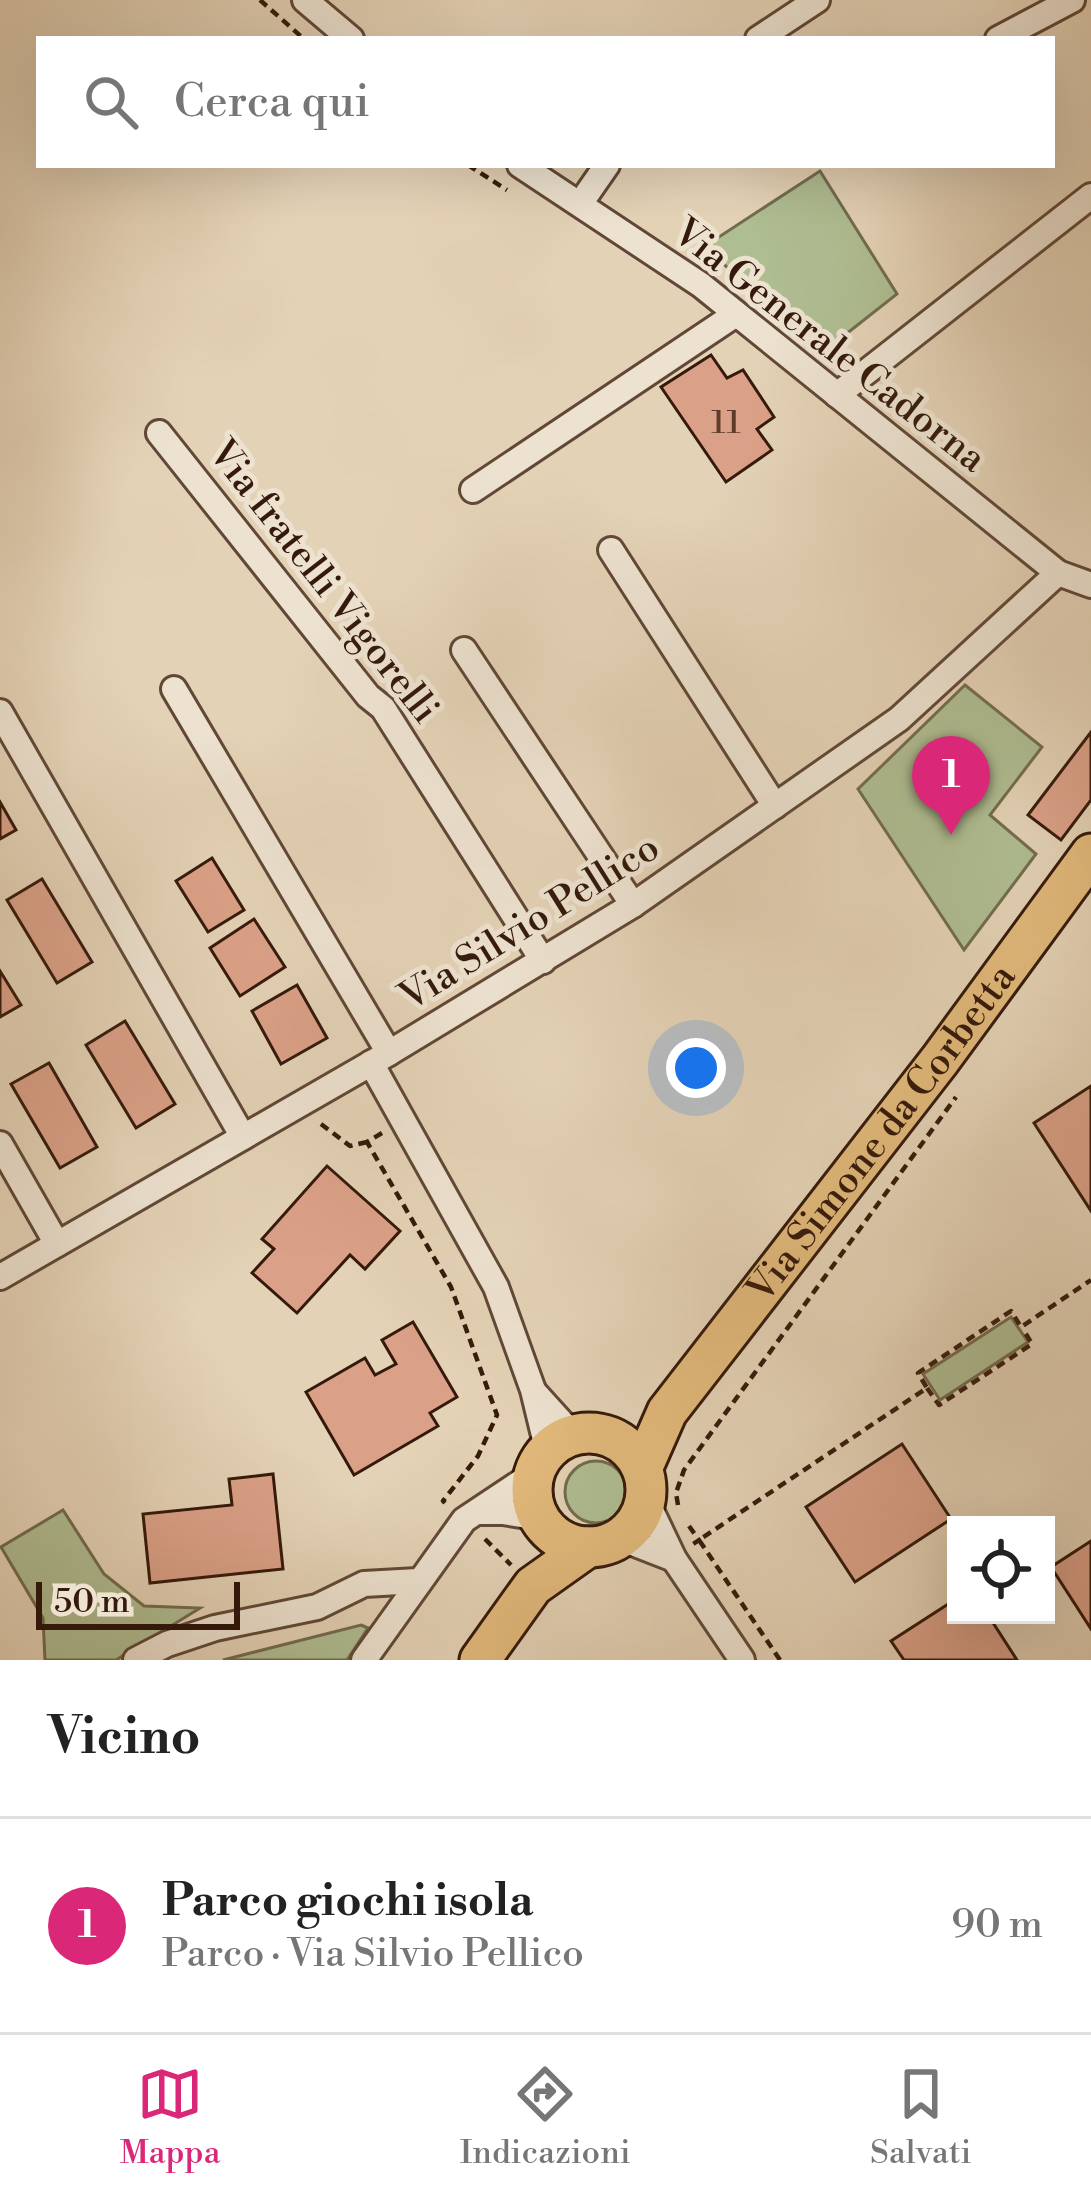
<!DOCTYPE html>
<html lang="it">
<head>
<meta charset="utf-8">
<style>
	body { margin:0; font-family:"Libre Bodoni",serif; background:#f2f2f2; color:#222 }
	.controls { position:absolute; right:36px; bottom:36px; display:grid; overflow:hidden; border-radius:0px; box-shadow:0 12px 48px #0002 }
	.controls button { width:108px; height:108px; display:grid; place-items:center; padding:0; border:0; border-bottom:3px solid #e0e0e0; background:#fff; color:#222; font:60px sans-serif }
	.scale { position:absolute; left:36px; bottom:30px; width:204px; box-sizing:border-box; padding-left:12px; border:6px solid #351a0b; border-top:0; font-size:33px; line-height:42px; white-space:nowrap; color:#351a0b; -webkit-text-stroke:9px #ede2d0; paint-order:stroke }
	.you { position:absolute; left:696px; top:1068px; width:42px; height:42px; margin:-30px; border:9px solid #fff; border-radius:50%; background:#1a73e8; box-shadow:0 0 0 18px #1a73e833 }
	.badge { display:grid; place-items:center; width:78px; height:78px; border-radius:50%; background:#db2777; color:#fff; font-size:39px; font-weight:700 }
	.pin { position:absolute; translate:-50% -99px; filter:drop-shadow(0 3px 6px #0008) }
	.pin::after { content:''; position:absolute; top:63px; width:42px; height:36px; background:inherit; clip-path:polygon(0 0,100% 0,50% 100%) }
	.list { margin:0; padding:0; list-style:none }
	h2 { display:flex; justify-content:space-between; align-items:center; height:156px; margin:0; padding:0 48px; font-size:51px }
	h2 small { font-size:39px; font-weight:400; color:#767676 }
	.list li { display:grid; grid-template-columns:78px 1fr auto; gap:36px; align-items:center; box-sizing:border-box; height:216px; padding:0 48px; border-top:3px solid #e0e0e0 }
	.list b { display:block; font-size:45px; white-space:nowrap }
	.list p { margin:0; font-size:39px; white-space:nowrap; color:#767676 }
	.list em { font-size:39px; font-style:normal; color:#767676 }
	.icon { flex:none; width:66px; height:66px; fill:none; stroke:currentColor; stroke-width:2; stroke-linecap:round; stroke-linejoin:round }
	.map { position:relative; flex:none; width:1091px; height:1660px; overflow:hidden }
	.search { position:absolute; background:#fff; box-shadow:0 12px 48px #0002; left:36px; right:36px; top:36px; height:132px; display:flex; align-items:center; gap:30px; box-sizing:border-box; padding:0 42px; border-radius:0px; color:#767676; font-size:45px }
	.sheet { height:372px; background:#fff }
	nav { display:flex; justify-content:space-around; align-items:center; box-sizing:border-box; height:168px; border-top:3px solid #e0e0e0; background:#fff; font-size:33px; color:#767676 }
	nav a { display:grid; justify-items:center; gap:6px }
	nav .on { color:#db2777 }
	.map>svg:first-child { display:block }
	.green { fill:#afbd92; stroke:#726c4e; stroke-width:3 }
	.building { fill:#dba188; stroke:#351a0b; stroke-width:3 }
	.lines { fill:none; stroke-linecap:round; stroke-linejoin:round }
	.minor-casing { stroke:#614836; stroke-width:30 }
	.primary-casing { stroke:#351a0b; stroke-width:45 }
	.path { stroke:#351a0b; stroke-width:4.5; stroke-dasharray:9 6; stroke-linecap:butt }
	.minor { stroke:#ede2d0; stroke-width:24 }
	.primary { stroke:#e2b97b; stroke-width:39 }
	.labels { text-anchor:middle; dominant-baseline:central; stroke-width:10; stroke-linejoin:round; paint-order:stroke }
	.number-label { font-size:33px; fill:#5e3c2a }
	.street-label { font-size:39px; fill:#351a0b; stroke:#ede2d0 }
</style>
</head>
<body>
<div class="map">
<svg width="1091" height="1660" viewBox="0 0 1091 1660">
	<rect width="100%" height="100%" fill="#e4d2b6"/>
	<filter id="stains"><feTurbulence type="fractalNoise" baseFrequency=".00167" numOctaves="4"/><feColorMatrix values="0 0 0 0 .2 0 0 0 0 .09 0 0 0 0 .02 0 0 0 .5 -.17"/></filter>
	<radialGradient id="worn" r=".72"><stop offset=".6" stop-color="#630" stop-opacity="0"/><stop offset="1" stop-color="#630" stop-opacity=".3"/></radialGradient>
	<g class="green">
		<path d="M820,171L897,294L836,342L827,343L702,248Z"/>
		<path d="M965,685L1042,747L990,815L1036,854L964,950L858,789Z"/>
		<path d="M1011,1317L1028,1342L940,1400L923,1374Z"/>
		<circle cx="596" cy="1492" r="31"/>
		<path d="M63,1510L104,1574L144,1606L200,1608L116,1660H45L43,1618L1,1547Z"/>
		<path d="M361,1625L368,1628L347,1660H223Z"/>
	</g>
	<g class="building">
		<path d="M711,355L727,378L743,370L774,417L757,429L772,450L726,482L661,387Z"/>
		<path d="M1091,732V800L1061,840L1028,815Z"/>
		<path d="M0,802L16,830L0,839Z"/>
		<path d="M212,858L244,910L208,932L176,881Z"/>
		<path d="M42,879L92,962L57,983L7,900Z"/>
		<path d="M254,919L285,967L240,996L210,948Z"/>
		<path d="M0,971L21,1005L0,1017Z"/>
		<path d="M297,985L327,1038L281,1064L252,1011Z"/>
		<path d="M125,1021L175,1104L136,1128L86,1045Z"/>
		<path d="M49,1063L97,1147L60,1168L11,1084Z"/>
		<path d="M1091,1086V1211L1034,1123Z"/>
		<path d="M327,1166L400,1231L365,1269L350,1255L297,1313L252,1273L274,1249L262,1239Z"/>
		<path d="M413,1322L457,1397L430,1413L438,1426L354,1475L306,1392L365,1358L375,1375L396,1364L382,1340Z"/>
		<path d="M902,1444L951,1519L855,1582L806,1507Z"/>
		<path d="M273,1474L283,1569L150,1583L143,1514L232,1505L229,1479Z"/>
		<path d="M1091,1541V1629L1051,1567Z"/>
		<path d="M956,1599V1615H988L1017,1660H904L891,1641Z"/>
	</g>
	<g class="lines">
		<defs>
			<g id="minor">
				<path d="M305,0L351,39"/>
				<path d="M758,39L817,0"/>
				<path d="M998,39L1072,0"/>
				<path d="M520,165L701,285L1058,573L1091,585"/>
				<path d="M580,204L607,165"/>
				<path d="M837,395L1091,196"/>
				<path d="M159,433L368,696L383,708L543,961"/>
				<path d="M473,490L736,314"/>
				<path d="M611,550L775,806"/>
				<path d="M464,650L633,905"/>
				<path d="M174,689L389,1053"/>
				<path d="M0,712L243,1137"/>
				<path d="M371,1063L496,1287L533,1390L548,1452"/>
				<path d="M0,1144L57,1244"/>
				<path d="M0,1277L389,1053L633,905L899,719L1058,573"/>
				<path d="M535,1393L574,1436"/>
				<path d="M646,1500L674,1559L742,1660"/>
				<path d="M478,1512H503L540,1518"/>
				<path d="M620,1538L674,1559"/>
				<path d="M136,1660L167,1644L215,1628L317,1607L364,1584L418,1581"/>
				<path d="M364,1660L464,1520L536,1472"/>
			</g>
			<g id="primary">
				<circle cx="589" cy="1490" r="57"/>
				<path id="s1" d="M642,1469L667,1412L940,1060L1091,854"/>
				<path d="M480,1660L533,1586L588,1547"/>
			</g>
		</defs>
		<use href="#minor" class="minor-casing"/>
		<use href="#primary" class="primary-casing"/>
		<g class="path">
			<path d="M260,0L304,39"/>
			<path d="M468,165L507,190"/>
			<path d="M321,1124L350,1146L367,1142"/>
			<path d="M382,1133L367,1142L451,1287L497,1415L478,1456L443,1501L445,1503"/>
			<path d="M927,1388L939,1405L1032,1344L1023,1329"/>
			<path d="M678,1505L676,1493L684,1470L956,1097"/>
			<path d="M689,1526L699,1540L693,1544"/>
			<path d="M485,1539L511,1565"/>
			<path d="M780,1660L699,1540L927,1388L918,1373L1011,1311L1021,1327L1091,1280"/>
		</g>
		<use href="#minor" class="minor"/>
		<use href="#primary" class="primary"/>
	</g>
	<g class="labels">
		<g class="number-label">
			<text x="726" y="423">11</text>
		</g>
		<g class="street-label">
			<text transform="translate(829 346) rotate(38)">Via Generale Cadorna</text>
			<text transform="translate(323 582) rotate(52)">Via fratelli Vigorelli</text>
			<text transform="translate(530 923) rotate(-32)">Via Silvio Pellico</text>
			<text stroke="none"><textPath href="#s1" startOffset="414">Via Simone da Corbetta</textPath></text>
		</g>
	</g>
	<rect width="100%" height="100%" filter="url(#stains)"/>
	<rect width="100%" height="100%" fill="url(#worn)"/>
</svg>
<div class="controls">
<button><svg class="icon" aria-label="locate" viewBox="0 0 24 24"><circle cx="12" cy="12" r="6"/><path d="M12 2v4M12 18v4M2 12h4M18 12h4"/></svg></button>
</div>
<div class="scale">50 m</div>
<div class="you"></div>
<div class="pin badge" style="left:951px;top:835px">1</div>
<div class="search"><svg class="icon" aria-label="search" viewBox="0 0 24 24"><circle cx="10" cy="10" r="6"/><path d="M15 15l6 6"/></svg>Cerca qui</div>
</div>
<section class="sheet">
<h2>Vicino<small></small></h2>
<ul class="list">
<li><span class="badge">1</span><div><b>Parco giochi isola</b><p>Parco · Via Silvio Pellico</p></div><em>90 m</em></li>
</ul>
</section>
<nav>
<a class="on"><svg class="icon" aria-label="map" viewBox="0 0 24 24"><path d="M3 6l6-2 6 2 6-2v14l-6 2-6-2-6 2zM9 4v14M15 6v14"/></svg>Mappa</a>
<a><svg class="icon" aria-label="directions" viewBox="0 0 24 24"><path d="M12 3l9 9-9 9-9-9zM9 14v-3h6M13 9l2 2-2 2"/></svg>Indicazioni</a>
<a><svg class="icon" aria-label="saved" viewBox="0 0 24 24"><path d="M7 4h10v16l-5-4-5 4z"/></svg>Salvati</a>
</nav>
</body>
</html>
